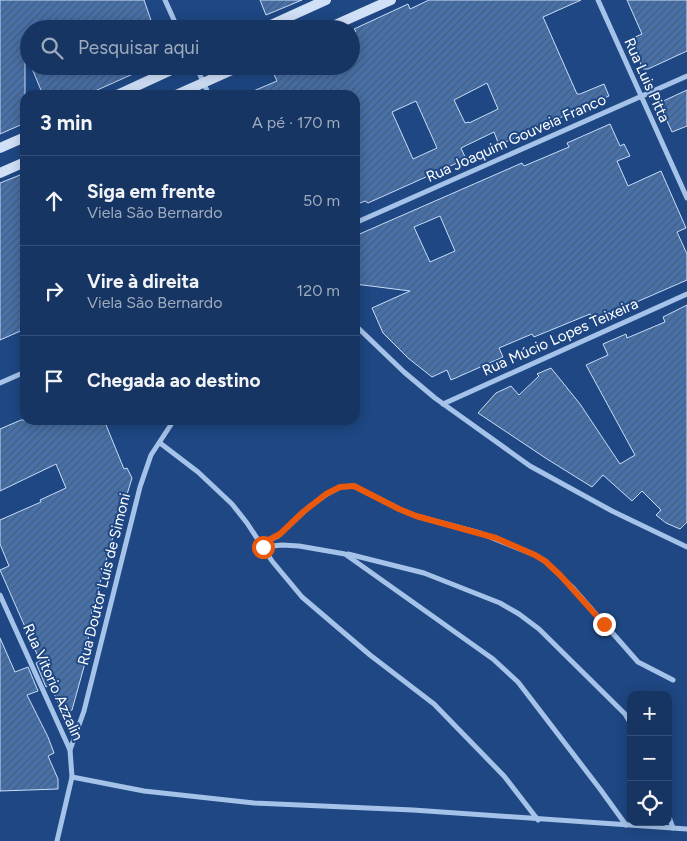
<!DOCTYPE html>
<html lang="pt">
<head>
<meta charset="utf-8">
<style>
	body { margin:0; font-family:Figtree,sans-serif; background:#1f3d68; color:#f1f3f6 }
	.controls { position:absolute; right:15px; bottom:15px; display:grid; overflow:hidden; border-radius:10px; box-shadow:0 2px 12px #0003 }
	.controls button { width:45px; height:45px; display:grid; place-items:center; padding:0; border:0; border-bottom:1px solid #355077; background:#163562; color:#f1f3f6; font:25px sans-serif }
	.stop { position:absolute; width:15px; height:15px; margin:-11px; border:4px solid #ea580c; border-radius:50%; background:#fff }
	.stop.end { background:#ea580c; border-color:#fff; box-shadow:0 1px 5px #0008 }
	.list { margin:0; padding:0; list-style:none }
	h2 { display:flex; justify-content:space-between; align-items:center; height:65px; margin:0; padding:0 20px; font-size:21px }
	h2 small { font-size:16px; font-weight:400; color:#9eabbe }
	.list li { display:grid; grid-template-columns:32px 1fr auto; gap:15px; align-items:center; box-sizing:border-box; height:90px; padding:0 20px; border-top:1px solid #355077 }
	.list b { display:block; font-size:19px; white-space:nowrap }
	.list p { margin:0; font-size:16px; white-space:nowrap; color:#9eabbe }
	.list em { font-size:16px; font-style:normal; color:#9eabbe }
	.icon { flex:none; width:28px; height:28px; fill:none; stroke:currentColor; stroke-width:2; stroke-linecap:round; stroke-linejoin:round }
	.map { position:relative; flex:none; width:687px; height:841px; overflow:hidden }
	.search { position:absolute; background:#163562; box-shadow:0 2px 12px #0003; left:20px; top:20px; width:340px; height:55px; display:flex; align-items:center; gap:12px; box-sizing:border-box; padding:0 18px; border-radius:28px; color:#9eabbe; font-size:19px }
	.panel { position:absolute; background:#163562; box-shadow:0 2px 12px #0003; left:20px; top:90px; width:340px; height:335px; border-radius:15px }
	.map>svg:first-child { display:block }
	.building { fill:url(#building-hatch); stroke:#c9ddf7; fill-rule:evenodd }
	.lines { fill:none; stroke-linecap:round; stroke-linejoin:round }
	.street { stroke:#a5c2e9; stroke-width:5 }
	.secondary { stroke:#d0e0f7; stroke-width:10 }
	.route { stroke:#ea580c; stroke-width:6 }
	.labels { text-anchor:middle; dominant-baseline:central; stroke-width:4; stroke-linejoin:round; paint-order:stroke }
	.street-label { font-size:15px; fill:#fff; stroke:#1e4783 }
</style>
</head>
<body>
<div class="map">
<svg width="687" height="841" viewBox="0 0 687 841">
	<defs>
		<pattern id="building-hatch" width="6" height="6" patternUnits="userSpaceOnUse" patternTransform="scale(1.25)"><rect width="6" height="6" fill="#4771ab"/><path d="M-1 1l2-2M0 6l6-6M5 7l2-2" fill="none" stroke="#4a5d77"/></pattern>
	</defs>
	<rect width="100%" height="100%" fill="#1e4783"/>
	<g class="building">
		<path d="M0,0H144L154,29H29V62L25,53V123L0,134Z"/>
		<path d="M260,0H302L266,15Z"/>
		<path d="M429,0H581L543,17L577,94H580L604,84L609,96L499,145L494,132L461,148L466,159L368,203L365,201L355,205V95H244L277,81L270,66H351V33L356,31L354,29L408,4L410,9ZM487,83L498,109L469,123V122L465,123L454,100ZM416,101L437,148L413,159L392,112Z"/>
		<path d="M627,0H687V51L648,69H643L634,49L637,48L633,38L642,34Z"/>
		<path d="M31,66H151L86,95H43Z"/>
		<path d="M687,90V126L672,132L659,103Z"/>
		<path d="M610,124L620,146L624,144L630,156L617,161L628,186L661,171L686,228L677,232L687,254V280L593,321L590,314L534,337L532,334L499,348L503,357L451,380L447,370L432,377L408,358L383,333L372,308L410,291L355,284V236L522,163L524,166L569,147L567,143ZM440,216L455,251L430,262L414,227Z"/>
		<path d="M25,173V329L0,340V183Z"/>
		<path d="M687,305V522L680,529L666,523L656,515L661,510L642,491L632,501L603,475L592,487L547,459L478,413L496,393L511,386L519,395L539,376L537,374L551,368L580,404L620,464L635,455L586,365L608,355L603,344L626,334L627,338L665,322L663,317Z"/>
		<path d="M21,420H104L124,469L127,468L132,478L125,501L124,498L92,611L85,663L72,710L63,713L50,685L46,687L36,663L40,661L0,570L9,566L0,544V520L41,502L40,500L66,488L56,464L0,491V429Z"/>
		<path d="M0,638L15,672L28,667L38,691L27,695L48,737L54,753L48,756L58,779V789L0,791Z"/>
	</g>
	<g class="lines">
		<g class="street">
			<path d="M165,0L178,29"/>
			<path d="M598,0L687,198"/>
			<path d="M196,66L209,95"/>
			<path d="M355,223L687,76"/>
			<path d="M355,325L404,372L435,398L530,466L612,511L687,547"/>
			<path d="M0,383L25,372"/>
			<path d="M443,404L687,294"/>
			<path d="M160,443L198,472L232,504L247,523L272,561L302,597L370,655L434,704L504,776L538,820"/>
			<path d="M261,544L278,536L309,507L327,494L340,487L354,486L399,509L416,516L480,533L535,555L545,561L572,587L638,662L673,680"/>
			<path d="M263,547L282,545L299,546L345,554L493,659L518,682L600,789L626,825"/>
			<path d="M348,554L424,573L500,603L519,614L539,629L625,714L631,724"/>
			<path d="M0,595L70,750L72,777L57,841"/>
			<path d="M70,750L84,711L140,487L151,455L174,420"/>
			<path d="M72,777L144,791L254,803L413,810L687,829"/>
			<path d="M668,814L673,828"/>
		</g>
		<g class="secondary">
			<path d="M262,29L326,0"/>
			<path d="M326,29L391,0"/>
			<path d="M117,95L180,66"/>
			<path d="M176,95L241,66"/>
			<path d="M0,148L25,137"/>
			<path d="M0,173L25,162"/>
		</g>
	</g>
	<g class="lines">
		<path class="route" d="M263,547L261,544L280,534L303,512L326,494L340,487L354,486L399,509L416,516L496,538L535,555L545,561L560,575L604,624"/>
	</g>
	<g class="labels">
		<g class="street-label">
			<text transform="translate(647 80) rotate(66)">Rua Luis Pitta</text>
			<text transform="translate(516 138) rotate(-24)">Rua Joaquim Gouveia Franco</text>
			<text transform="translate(560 337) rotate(-24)">Rua Múcio Lopes Teixeira</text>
			<text transform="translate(104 579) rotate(-76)">Rua Doutor Luis de Simoni</text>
			<text transform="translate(53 682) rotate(66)">Rua Vitorio Azzalin</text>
		</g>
	</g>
</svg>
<div class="controls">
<button>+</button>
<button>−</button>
<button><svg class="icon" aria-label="locate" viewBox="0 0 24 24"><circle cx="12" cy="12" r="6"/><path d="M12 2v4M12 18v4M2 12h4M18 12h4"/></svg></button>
</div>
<div class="stop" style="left:263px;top:547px"></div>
<div class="stop end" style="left:604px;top:624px"></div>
<div class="search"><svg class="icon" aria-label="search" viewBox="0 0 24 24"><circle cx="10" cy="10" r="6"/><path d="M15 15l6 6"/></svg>Pesquisar aqui</div>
<section class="panel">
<h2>3 min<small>A pé · 170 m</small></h2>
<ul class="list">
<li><svg class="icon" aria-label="ahead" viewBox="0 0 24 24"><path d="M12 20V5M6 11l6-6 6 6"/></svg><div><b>Siga em frente</b><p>Viela São Bernardo</p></div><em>50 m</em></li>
<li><svg class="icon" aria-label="right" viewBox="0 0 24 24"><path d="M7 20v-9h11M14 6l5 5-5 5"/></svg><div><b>Vire à direita</b><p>Viela São Bernardo</p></div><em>120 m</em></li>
<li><svg class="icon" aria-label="arrive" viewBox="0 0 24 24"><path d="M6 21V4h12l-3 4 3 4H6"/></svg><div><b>Chegada ao destino</b></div></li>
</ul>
</section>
</div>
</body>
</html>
